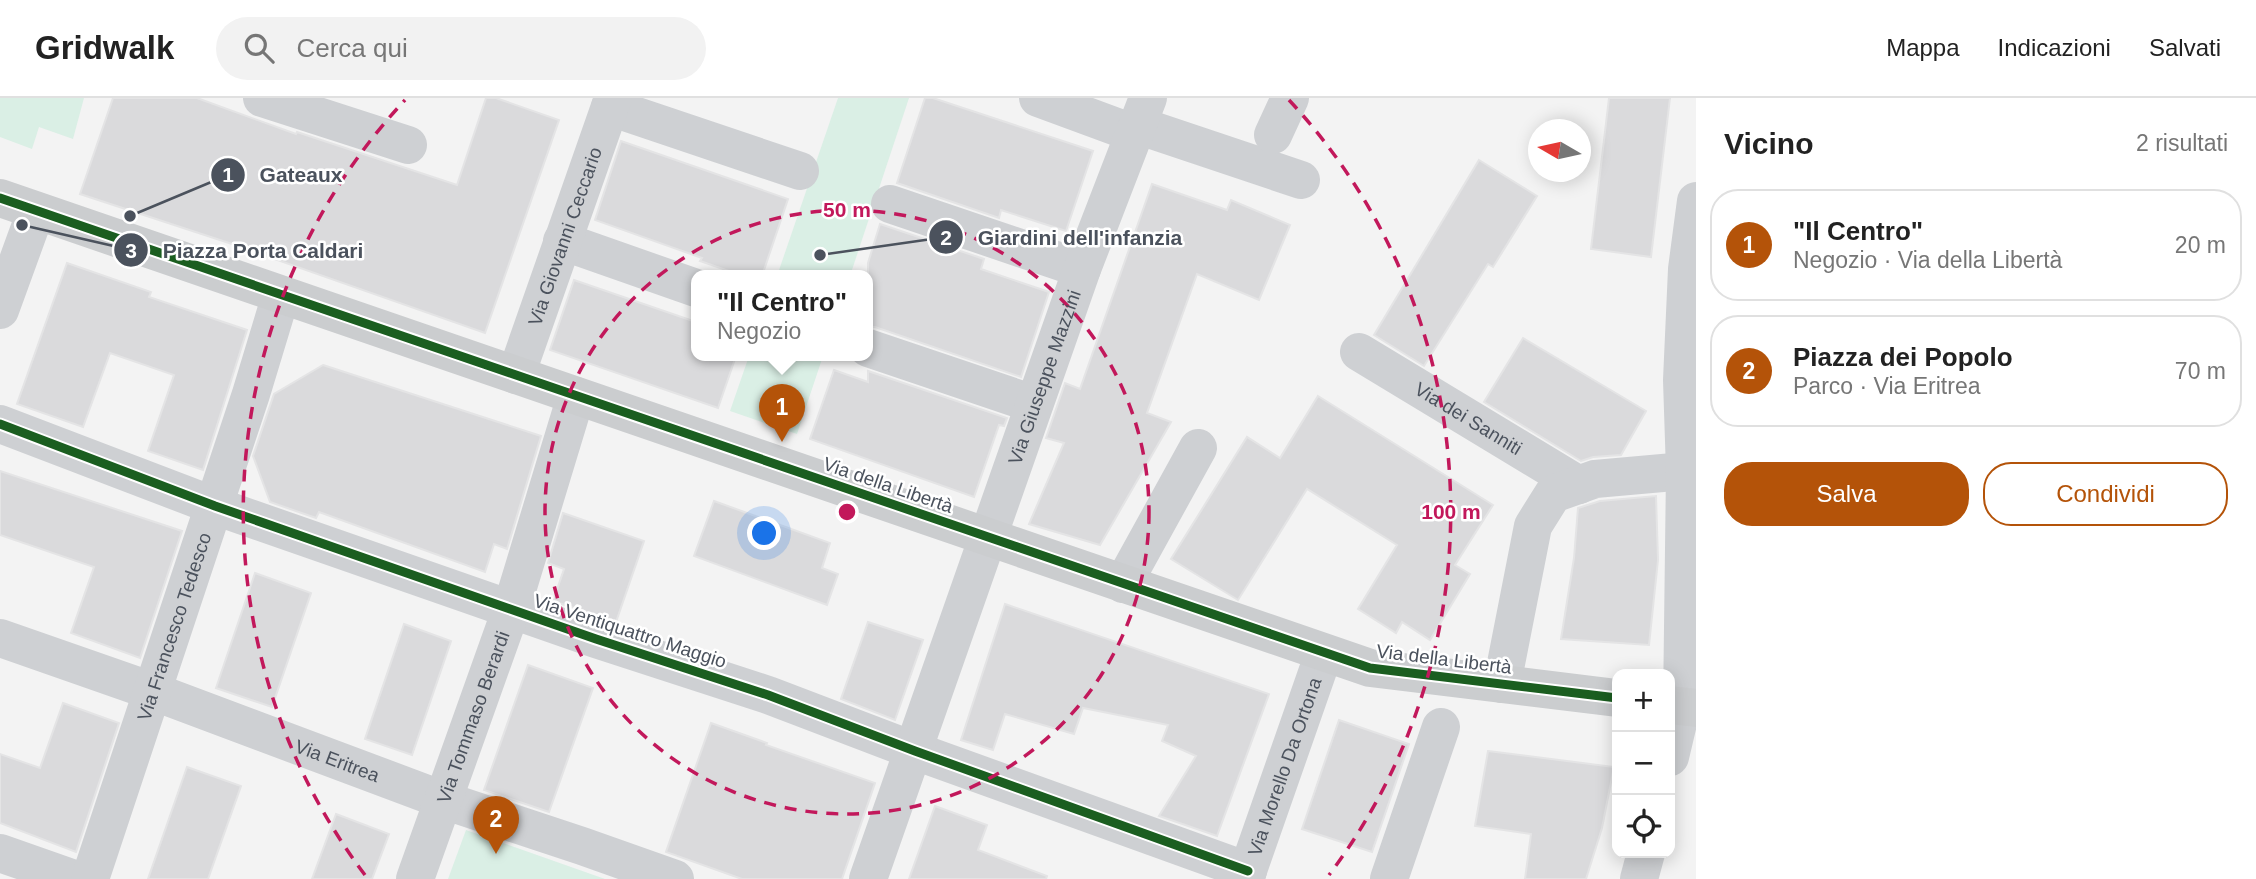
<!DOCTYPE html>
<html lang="it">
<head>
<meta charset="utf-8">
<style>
	body { margin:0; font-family:Helvetica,sans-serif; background:#f2f2f2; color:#222 }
	.controls { position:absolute; right:21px; bottom:21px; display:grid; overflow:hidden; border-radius:14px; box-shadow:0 4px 18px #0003 }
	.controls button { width:63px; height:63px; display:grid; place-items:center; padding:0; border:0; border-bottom:2px solid #e0e0e0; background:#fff; color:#222; font:35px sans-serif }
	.compass { position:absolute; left:1528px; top:21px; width:63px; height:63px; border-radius:50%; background:#fff; box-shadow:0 4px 18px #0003; rotate:279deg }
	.you { position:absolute; left:765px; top:436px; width:24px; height:24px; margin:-18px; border:5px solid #fff; border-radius:50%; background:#1a73e8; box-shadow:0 0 0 10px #1a73e833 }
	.badge { display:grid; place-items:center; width:46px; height:46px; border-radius:50%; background:#b45309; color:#fff; font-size:23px; font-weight:700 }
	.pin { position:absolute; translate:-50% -58px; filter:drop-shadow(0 2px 4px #0008) }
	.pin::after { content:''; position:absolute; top:37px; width:24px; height:21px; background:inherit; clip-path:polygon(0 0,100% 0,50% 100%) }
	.popup { position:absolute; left:691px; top:172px; width:182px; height:91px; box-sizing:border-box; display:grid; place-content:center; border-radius:14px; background:#fff; filter:drop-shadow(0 2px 5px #0005); font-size:23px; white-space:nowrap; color:#767676 }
	.popup b { font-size:26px; color:#222 }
	.popup::after { content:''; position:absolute; left:50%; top:100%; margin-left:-14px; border:14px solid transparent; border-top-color:#fff }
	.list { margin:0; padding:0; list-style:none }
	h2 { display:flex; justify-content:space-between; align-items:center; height:91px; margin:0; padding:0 28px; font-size:30px }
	h2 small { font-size:23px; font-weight:400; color:#767676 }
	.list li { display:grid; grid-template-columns:46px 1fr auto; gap:21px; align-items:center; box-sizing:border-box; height:112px; margin:0 14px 14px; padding:0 14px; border:2px solid #e0e0e0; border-radius:28px }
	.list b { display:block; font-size:26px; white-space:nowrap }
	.list p { margin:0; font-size:23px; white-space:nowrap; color:#767676 }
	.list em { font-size:23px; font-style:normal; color:#767676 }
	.actions { display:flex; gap:14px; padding:21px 28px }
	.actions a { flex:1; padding:16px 0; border:2px solid #b45309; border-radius:28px; text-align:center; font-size:24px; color:#b45309 }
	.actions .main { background:#b45309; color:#fff }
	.icon { flex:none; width:38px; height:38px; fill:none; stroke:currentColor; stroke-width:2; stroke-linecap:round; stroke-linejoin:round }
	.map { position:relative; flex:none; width:1696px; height:781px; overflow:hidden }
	header { display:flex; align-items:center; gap:42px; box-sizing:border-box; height:98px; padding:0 35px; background:#fff; border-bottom:2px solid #e0e0e0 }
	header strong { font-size:33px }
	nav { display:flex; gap:38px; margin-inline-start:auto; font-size:24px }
	.search { width:490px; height:63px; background:#f2f2f2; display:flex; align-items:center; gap:18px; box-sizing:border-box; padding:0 24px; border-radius:38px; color:#767676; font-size:26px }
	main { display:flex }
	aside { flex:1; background:#fff }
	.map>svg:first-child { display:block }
	.green { fill:#daefe5 }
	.building { fill:#dadadc; stroke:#e4e4e5; stroke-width:2 }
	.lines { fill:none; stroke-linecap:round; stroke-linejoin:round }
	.minor { stroke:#ced0d3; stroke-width:38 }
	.major { stroke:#cbcdcf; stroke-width:38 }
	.cycleway-casing { stroke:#fff; stroke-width:13 }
	.cycleway { stroke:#1b5e20; stroke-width:9 }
	.ring { fill:none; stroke:#c2185b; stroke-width:3.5; stroke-dasharray:12 9 }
	.labels { text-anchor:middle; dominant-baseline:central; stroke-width:5; stroke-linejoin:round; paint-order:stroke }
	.street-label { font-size:19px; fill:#4b525d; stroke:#fff }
	.centre { fill:#c2185b; stroke:#fff; stroke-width:3.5 }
	.ring-label { font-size:21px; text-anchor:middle; font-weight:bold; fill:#c2185b; stroke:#fff; stroke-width:5; stroke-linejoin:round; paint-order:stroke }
	.leader { fill:none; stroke:#4b525d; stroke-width:2.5 }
	.callout-dot { fill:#4b525d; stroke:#fff; stroke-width:2.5 }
	.mark-label { font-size:21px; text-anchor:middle; font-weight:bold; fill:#fff }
	.callout-label { font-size:21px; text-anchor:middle; font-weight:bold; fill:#4b525d; stroke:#fff; stroke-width:5; stroke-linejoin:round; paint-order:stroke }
</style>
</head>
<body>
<header>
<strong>Gridwalk</strong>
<div class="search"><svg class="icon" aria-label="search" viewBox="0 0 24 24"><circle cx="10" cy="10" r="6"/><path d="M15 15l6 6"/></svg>Cerca qui</div>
<nav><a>Mappa</a><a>Indicazioni</a><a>Salvati</a></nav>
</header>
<main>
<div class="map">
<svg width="1696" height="781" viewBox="0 0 1696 781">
	<rect width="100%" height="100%" fill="#f3f3f3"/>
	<g class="green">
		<path d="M0,0H84L73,41L39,29L32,51L0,39Z"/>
		<path d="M838,0H909L850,178H777Z"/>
		<path d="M749,258H823L797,336L730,313Z"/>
		<path d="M466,732L605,781H448Z"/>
	</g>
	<g class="building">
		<path d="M113,0H197L296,36L297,34L457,87L486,0H496L559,22L485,235L232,146L80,96Z"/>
		<path d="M925,0H933L1093,53L1066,133L1001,112L999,120L897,85Z"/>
		<path d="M1609,0H1670L1651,159L1591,151Z"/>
		<path d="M621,43L788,101L762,178H743L700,163L702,160L595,122Z"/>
		<path d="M1479,62L1537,98L1493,169L1488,166L1424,268L1374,237Z"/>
		<path d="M1152,86L1227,112L1231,102L1290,127L1259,202L1197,176L1147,315L1171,324L1100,447L1029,426L1064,345L1046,340L1065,285L1080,291Z"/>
		<path d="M880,126L984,161L981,171L1049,194L1021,279L875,229H868V165Z"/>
		<path d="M67,165L151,194L149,199L247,232L203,372L148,353L174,277L110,255L83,329L17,306Z"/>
		<path d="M574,182L696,224V258H736L718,310L550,252Z"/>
		<path d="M1523,240L1646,313L1621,357L1593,359L1581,363L1484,304Z"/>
		<path d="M323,267L541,338L507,451L494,446L485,474L319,414L316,420L270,404L253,358L274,296Z"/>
		<path d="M834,272L868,284V273L1007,320L1004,328L999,327L974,399L810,341Z"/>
		<path d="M1318,298L1493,407L1455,467L1470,476L1430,542L1402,524L1396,535L1358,511L1397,447L1307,391L1238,502L1171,461L1247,339L1280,360Z"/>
		<path d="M0,373L182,433L140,560L71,535L94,469L0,437Z"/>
		<path d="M1656,398L1658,462L1649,547L1561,541L1574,460L1578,410L1600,403Z"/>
		<path d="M714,403L830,445L822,470L838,476L827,507L694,458Z"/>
		<path d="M563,415L644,443L616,524L553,503L564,471L548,465Z"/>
		<path d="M255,475L311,495L272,609L216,590Z"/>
		<path d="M1005,506L1269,596L1217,738L1159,718L1196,658L1162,643L1168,627L1083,610L1074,636L1005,616L993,652L961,642Z"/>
		<path d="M868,524L923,542L895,622L841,601Z"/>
		<path d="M404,526L451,543L412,657L365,641Z"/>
		<path d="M528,567L593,590L549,714L484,692Z"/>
		<path d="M63,605L119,625L76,754L0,725V656L40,670Z"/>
		<path d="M1339,622L1409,646L1372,754L1302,731Z"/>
		<path d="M711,625L767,645L766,647L875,685L842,781H742L666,754Z"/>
		<path d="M1488,653L1614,669L1602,730L1586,781H1525L1531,736L1475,728Z"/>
		<path d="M187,669L241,688L208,781H148Z"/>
		<path d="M935,708L987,727L978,752L1047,778L1046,781H909Z"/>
		<path d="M336,716L389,736L372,781H312Z"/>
	</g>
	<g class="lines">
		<g class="minor">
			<path d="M262,0L408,47"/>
			<path d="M1038,0L1133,35"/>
			<path d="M610,9L800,73"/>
			<path d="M1137,27L1301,82"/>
			<path d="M1273,37L1290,0"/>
			<path d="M890,106L1082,171"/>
			<path d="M562,143L696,190"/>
			<path d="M0,212L36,113"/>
			<path d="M868,250L1034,306"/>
			<path id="s1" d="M1359,254L1579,387"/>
			<path id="s2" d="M516,277L613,0"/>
			<path d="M0,326L215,408L596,541L768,597L915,653L1248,773"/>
			<path d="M1123,486L1198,350"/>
			<path id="s3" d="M0,540L152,593L443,702L582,748L675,781"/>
			<path d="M1502,586L1533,428L1553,396L1595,381L1685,373L1696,370"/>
			<path d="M1670,659L1682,608L1685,373L1682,282L1687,171L1696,103"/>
			<path d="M0,755L74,781"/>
			<path id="s4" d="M90,781L251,296L281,197"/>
			<path id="s5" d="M415,781L511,512L576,298"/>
			<path id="s6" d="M868,781L1082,171L1148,0"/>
			<path id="s7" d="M1245,781L1324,555"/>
			<path d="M1389,781L1441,629"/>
			<path d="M1639,781L1646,755"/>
		</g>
		<g class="major">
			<path d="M0,100L1370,570L1617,600"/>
			<path d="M1670,607L1696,610"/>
		</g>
		<defs>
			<g id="cycleway">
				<path d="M0,100L1370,570L1617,600"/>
				<path d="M0,326L215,408L596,541L768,597L915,653L1248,773"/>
			</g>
		</defs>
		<use href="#cycleway" class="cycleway-casing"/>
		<use href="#cycleway" class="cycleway"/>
	</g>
	<g class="ring">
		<circle cx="847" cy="414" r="302"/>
		<path d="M365 777A604 604 0 0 1 405 2M1289 2A604 604 0 0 1 1329 777"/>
	</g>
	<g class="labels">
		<g class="street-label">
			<text stroke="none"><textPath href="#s2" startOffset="147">Via Giovanni Ceccario</textPath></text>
			<text stroke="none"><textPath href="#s6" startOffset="532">Via Giuseppe Mazzini</textPath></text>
			<text stroke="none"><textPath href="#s1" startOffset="128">Via dei Sanniti</textPath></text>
			<text transform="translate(888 387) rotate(19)">Via della Libertà</text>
			<text stroke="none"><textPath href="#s4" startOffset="266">Via Francesco Tedesco</textPath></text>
			<text transform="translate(630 533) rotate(18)">Via Ventiquattro Maggio</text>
			<text transform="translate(1444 561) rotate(7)">Via della Libertà</text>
			<text stroke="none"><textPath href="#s5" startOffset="172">Via Tommaso Berardi</textPath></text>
			<text stroke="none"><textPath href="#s3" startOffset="359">Via Eritrea</textPath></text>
			<text stroke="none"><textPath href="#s7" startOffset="119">Via Morello Da Ortona</textPath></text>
		</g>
	</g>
	<circle cx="847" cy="414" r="10" class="centre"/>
	<g class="ring-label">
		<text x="847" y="119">50 m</text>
		<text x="1451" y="421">100 m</text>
	</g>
	<path class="leader" d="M130 118L228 77M820 157L946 139M22 127L131 152"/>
	<g class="callout-dot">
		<circle cx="130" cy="118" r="7"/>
		<circle cx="820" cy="157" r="7"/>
		<circle cx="22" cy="127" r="7"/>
		<circle cx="228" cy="77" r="18"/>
		<circle cx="946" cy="139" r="18"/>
		<circle cx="131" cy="152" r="18"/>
	</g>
	<g class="mark-label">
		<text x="228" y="84">1</text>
		<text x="946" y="147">2</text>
		<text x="131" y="160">3</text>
	</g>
	<g class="callout-label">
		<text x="301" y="84">Gateaux</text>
		<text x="1080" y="147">Giardini dell'infanzia</text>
		<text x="263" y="160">Piazza Porta Caldari</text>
	</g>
</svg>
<div class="controls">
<button>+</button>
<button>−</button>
<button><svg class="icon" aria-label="locate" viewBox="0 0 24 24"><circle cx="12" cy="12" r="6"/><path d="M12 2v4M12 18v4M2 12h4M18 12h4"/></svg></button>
</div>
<svg class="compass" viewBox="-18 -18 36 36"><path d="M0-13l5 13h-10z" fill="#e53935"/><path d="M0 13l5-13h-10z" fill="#767676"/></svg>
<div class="you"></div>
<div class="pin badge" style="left:782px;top:344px">1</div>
<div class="popup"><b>&quot;Il Centro&quot;</b>Negozio</div>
<div class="pin badge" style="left:496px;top:756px">2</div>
</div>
<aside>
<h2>Vicino<small>2 risultati</small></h2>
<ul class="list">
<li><span class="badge">1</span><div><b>&quot;Il Centro&quot;</b><p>Negozio · Via della Libertà</p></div><em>20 m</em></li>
<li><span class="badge">2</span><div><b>Piazza dei Popolo</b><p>Parco · Via Eritrea</p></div><em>70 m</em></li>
</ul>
<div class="actions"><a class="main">Salva</a><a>Condividi</a></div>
</aside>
</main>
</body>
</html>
